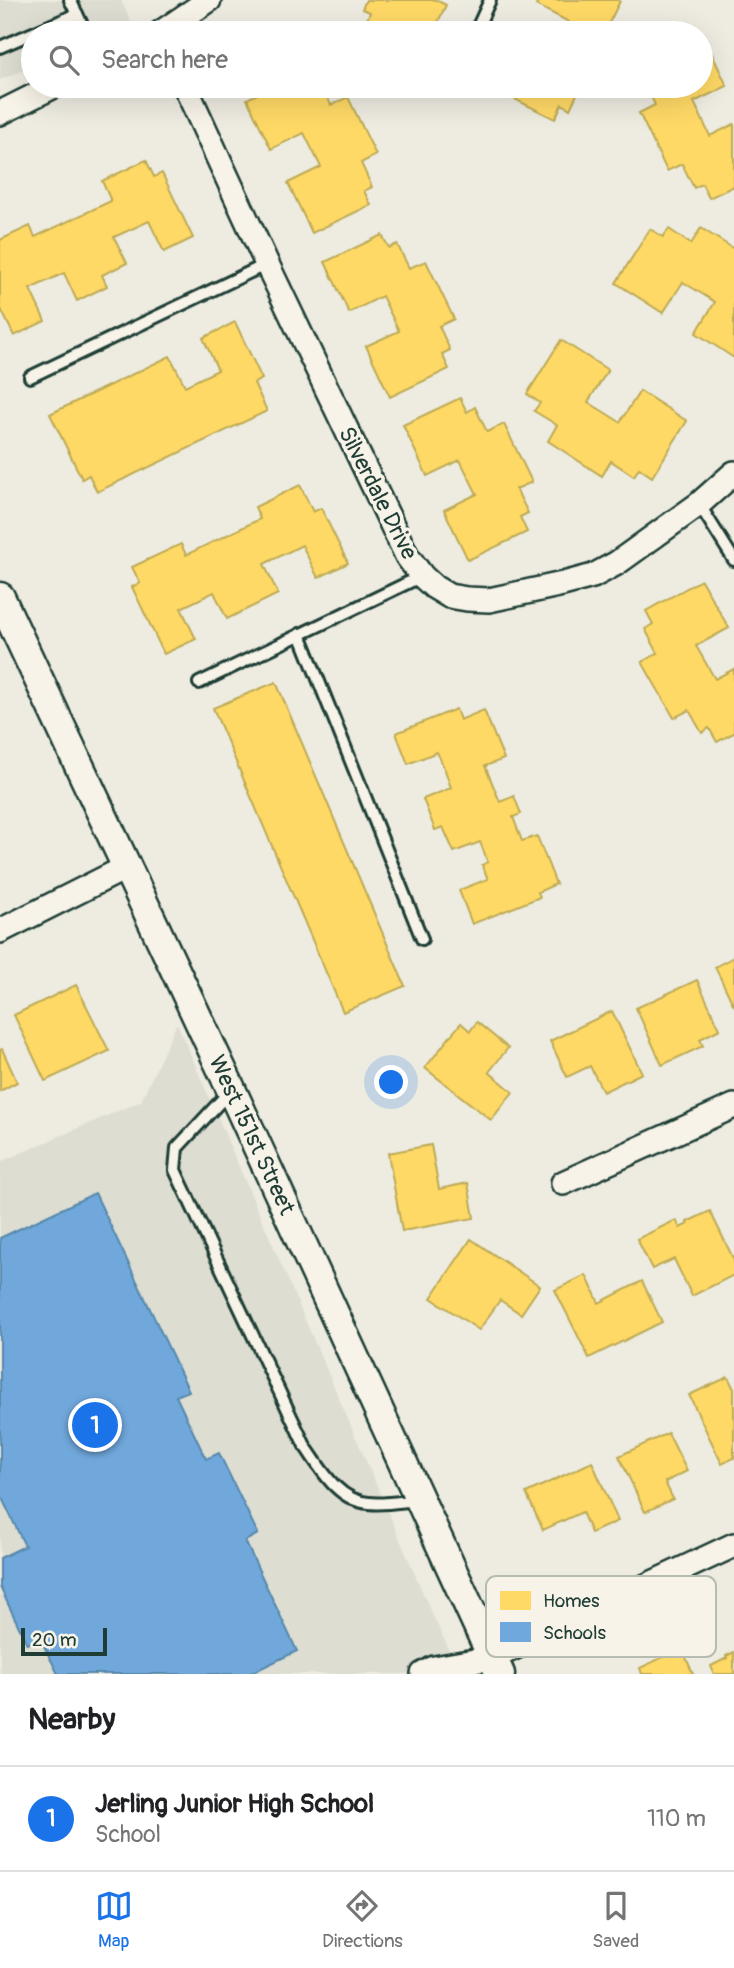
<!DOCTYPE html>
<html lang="en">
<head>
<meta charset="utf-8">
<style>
	body { margin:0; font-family:Pangolin,sans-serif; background:#f6f6f6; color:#202124 }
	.scale { position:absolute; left:21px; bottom:18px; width:86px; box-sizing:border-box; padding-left:7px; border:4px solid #1f3d34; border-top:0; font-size:19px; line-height:24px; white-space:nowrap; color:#1f3d34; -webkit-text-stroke:5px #f7f3e8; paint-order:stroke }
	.you { position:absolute; left:392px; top:1083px; width:24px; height:24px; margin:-18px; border:5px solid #fff; border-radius:50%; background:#1a73e8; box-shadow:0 0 0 10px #1a73e833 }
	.badge { display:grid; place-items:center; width:46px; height:46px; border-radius:50%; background:#1a73e8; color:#fff; font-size:23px; font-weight:700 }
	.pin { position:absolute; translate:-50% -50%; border:4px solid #fff; box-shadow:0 2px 7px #0006 }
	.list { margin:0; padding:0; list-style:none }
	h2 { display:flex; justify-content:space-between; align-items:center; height:91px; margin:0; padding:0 28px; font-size:30px }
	h2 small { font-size:23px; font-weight:400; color:#757577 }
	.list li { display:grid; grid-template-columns:46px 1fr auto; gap:21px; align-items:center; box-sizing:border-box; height:105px; padding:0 28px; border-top:2px solid #e0e0e0 }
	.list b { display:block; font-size:26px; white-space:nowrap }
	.list p { margin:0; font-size:23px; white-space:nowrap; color:#757577 }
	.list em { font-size:23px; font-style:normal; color:#757577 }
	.icon { flex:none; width:38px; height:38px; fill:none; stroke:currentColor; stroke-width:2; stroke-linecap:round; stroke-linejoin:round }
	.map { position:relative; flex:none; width:734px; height:1674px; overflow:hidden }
	.search { position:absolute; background:#fff; box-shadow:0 7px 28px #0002; left:21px; right:21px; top:21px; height:77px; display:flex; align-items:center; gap:18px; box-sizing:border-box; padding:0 24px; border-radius:38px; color:#757577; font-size:26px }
	.sheet { height:196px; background:#fff }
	nav { display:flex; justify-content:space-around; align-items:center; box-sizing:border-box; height:98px; border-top:2px solid #e0e0e0; background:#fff; font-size:19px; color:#757577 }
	nav a { display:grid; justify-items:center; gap:4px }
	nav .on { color:#1a73e8 }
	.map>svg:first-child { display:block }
	.built { fill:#ddddd2 }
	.homes { fill:#ffd966; stroke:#bcaa57; stroke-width:2 }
	.schools { fill:#6fa8dc; stroke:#5788aa; stroke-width:2 }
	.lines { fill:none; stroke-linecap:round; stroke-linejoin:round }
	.service-casing { stroke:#1f3d34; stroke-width:16 }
	.minor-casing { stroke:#1f3d34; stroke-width:28 }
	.tertiary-casing { stroke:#1f3d34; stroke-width:33 }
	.service { stroke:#f7f3e8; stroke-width:10 }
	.minor { stroke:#f7f3e8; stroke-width:23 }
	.tertiary { stroke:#f7f3e8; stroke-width:28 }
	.labels { text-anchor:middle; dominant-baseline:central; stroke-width:7; stroke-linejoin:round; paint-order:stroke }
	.street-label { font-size:23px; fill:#1f3d34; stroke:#f7f3e8 }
	.key { fill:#f7f3e8; stroke:#b6bcb2; stroke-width:2 }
	.key-label { font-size:19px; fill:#1f3d34 }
</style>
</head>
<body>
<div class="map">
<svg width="734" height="1674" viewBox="0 0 734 1674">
	<rect width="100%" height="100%" fill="#eeece1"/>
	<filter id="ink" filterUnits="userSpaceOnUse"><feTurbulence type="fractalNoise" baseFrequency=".0143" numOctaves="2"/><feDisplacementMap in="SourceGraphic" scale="14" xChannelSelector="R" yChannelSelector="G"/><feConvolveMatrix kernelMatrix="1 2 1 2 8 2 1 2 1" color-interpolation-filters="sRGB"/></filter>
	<g filter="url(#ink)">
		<g class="built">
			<path d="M0,0H121L131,23L108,33H33V66L0,80Z"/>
			<path d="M177,1023L429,1607L460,1674H0V1162L141,1101Z"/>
		</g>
		<g class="homes">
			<path d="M366,0H436L446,5L433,33H376L364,27L370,12L362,9Z"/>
			<path d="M539,0H617L620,1L608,25L624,33H564L569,22L536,5Z"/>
			<path d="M703,35L727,86L694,102L710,136L734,124V186L709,198L702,184L694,188L682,164L667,171L639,113L655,105L646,86H701V37Z"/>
			<path d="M274,86H322L331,105L348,97L376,155L361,163L372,187L364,191L371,205L312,233L288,183L321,167L304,133L271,149L247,99Z"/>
			<path d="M498,86H581L570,109L562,104L555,119L496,90Z"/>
			<path d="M146,160L154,177L162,173L193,238L164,252L149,221L114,237L127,263L102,275L107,286L77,301L64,273L30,289L45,321L14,336L0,307V240L30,226L35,237L111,201L102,181Z"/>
			<path d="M701,228L734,249V358L696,333L715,302L683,282L663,313L616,283L650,229L663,237L669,229L691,244Z"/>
			<path d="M382,235L389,248L397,244L409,268L426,261L454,319L439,326L450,350L442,354L449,369L390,397L366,346L399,331L382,296L349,313L325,262Z"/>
			<path d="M235,322L262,379L254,383L267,411L97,492L89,475L82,479L50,414L170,356L185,386L218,370L203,338Z"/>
			<path d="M561,340L608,370L588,402L620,422L640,391L687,421L652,477L639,468L634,476L611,461L602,476L548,441L557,425L534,411L540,403L527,394Z"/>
			<path d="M460,398L467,412L475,407L487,432L504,424L532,482L516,489L528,513L520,517L527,532L468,560L444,510L477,494L460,460L427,476L403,425Z"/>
			<path d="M300,485L313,512L321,508L348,563L318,578L302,545L264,564L278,594L227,619L214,592L181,608L196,639L164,654L132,587L140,583L132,567L181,544L186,555L260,519L255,507Z"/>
			<path d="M701,580L729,628L696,646L715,679L734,669V733L717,742L709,728L702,733L689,710L674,718L642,662L658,653L645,629L653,624L646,611Z"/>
			<path d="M276,682L405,986L343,1012L213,708Z"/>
			<path d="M456,709L460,720L484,710L504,759L485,766L500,802L514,796L521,814L513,817L522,841L537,836L556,884L538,892L540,897L472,924L459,890L488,879L482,865L488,862L480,842L454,852L443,827L435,830L423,799L451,788L445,770L437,752L408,764L396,733Z"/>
			<path d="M734,957V1006L715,967Z"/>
			<path d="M697,980L720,1029L700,1039L703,1046L662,1065L636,1008Z"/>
			<path d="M76,985L109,1051L45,1081L14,1015Z"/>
			<path d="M612,1011L642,1073L603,1092L590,1066L567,1077L550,1041Z"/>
			<path d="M477,1022L508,1048L489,1072L513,1092L491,1120L425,1068L461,1023L470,1031Z"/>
			<path d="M2,1049L17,1082L0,1091V1050Z"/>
			<path d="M431,1145L439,1189L468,1183L474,1218L402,1231L388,1153Z"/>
			<path d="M710,1211L734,1260V1275L692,1296L674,1259L652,1269L637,1239L676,1220L680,1228L688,1224L687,1222Z"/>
			<path d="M471,1239L540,1286L521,1314L500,1300L479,1330L431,1298Z"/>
			<path d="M586,1275L599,1303L642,1281L662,1322L589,1358L555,1290Z"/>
			<path d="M728,1377L734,1389V1458L722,1464L689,1395Z"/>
			<path d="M668,1433L687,1471L665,1482L673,1499L645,1512L619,1456Z"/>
			<path d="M592,1462L618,1521L591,1533L582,1512L543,1530L526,1493Z"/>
			<path d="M682,1648L693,1674H642L640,1668Z"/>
			<path d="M734,1652V1674H714L711,1666L727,1658L726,1656Z"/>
		</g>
		<path class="schools" d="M95,1193L189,1391L176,1396L206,1459L219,1453L258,1534L245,1541L297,1651L249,1674H58L40,1638L27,1644L0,1587V1558L25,1546L0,1494V1238Z"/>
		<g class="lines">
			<defs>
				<g id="service">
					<path d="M70,0L77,14"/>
					<path d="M475,33L490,0"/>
					<path d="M0,47L77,14L86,33"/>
					<path d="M30,377L267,264"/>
					<path d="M699,504L734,560"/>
					<path d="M300,634L422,939"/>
					<path d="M199,683L422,576"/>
					<path d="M230,1091L177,1148L175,1170L305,1446C321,1469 338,1501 369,1503C385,1505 403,1501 419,1500"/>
				</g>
				<g id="minor">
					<path d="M160,33L209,0"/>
					<path d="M185,86L267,264L407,556L422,576L434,587L449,596L467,599L489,600L563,584L593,576L617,563L699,504L734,473"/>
					<path d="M0,113L54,86"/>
					<path d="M0,931L127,867"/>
					<path d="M563,1183L734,1106"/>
					<path d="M423,1674L434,1668L492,1658L734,1545"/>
				</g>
				<path id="tertiary" d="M0,597L231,1089L500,1674"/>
			</defs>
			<use href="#service" class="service-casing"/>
			<use href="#minor" class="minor-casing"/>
			<use href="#tertiary" class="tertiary-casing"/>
			<use href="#service" class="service"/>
			<use href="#minor" class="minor"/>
			<use href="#tertiary" class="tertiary"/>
		</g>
	</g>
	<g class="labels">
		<g class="street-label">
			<text transform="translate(378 493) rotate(63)">Silverdale Drive</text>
			<text transform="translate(252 1135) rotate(65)">West 151st Street</text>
		</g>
	</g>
	<rect x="486" y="1576" width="230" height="81" rx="10" class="key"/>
	<rect x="500" y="1591" width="31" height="19" fill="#ffd966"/>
	<rect x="500" y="1622" width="31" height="20" fill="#6fa8dc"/>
	<g class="key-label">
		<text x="543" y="1607">Homes</text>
		<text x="543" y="1639">Schools</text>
	</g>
</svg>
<div class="scale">20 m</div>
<div class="you"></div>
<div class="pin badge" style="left:95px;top:1425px">1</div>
<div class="search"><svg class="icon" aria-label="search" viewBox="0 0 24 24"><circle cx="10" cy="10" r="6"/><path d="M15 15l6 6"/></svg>Search here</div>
</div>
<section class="sheet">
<h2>Nearby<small></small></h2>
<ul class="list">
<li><span class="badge">1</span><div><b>Jerling Junior High School</b><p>School</p></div><em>110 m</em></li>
</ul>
</section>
<nav>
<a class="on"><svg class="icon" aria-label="map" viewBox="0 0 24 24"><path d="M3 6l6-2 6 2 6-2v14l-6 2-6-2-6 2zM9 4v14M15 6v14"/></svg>Map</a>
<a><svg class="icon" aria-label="directions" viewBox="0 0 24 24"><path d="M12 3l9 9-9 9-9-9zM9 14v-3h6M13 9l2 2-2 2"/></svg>Directions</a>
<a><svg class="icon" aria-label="saved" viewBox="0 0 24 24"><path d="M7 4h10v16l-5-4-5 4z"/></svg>Saved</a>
</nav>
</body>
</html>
